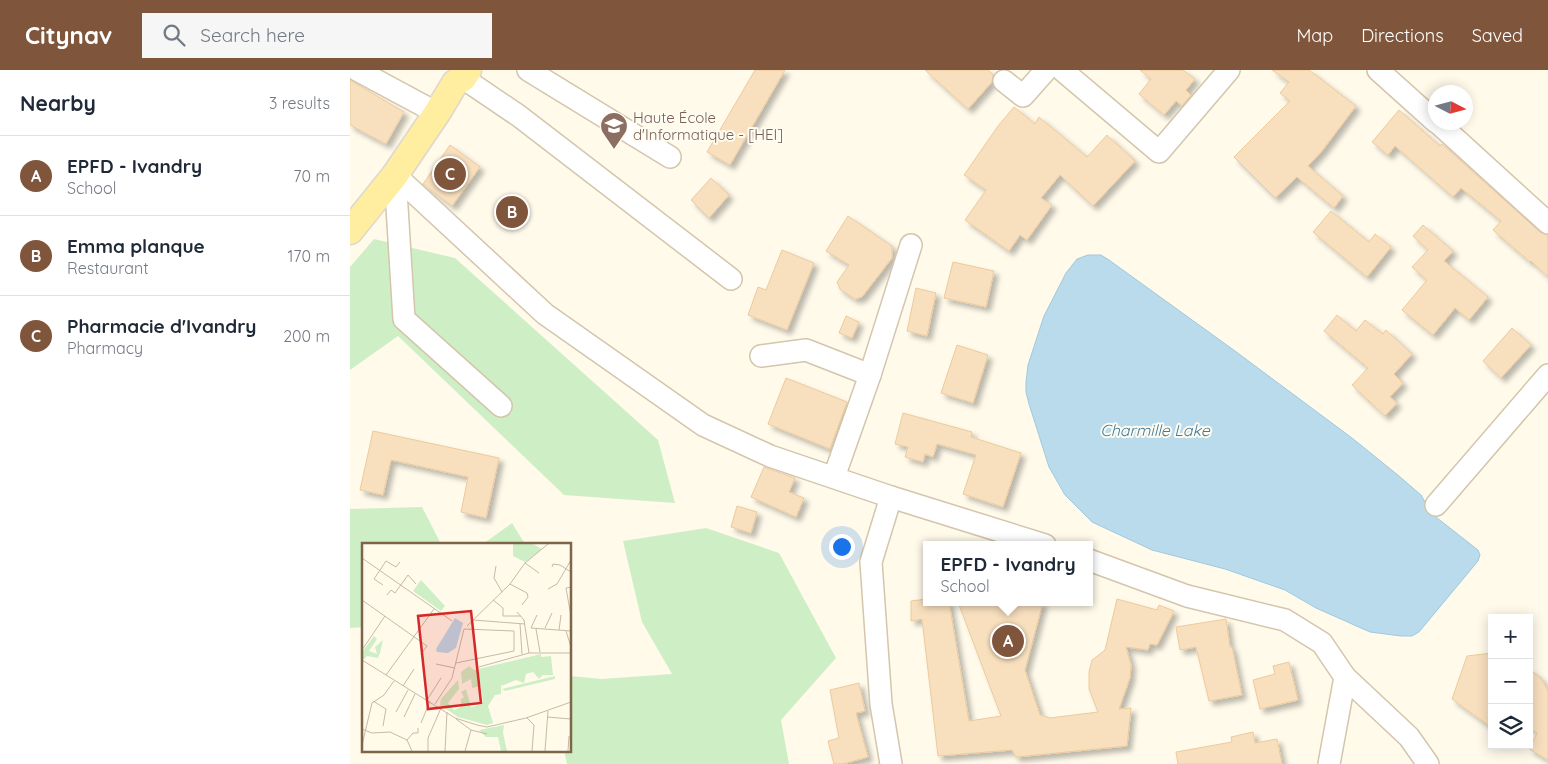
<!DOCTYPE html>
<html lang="en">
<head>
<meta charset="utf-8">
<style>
	body { margin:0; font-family:Quicksand,sans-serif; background:#f6f6f7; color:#1f2937 }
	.controls { position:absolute; right:15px; bottom:15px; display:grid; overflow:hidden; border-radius:0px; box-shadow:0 2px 12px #0003 }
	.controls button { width:45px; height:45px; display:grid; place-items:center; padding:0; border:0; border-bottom:1px solid #e0e1e3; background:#fff; color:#1f2937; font:25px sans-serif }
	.compass { position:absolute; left:1078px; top:15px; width:45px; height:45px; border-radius:50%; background:#fff; box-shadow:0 2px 12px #0003; rotate:96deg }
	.you { position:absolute; left:491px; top:476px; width:18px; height:18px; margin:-12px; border:4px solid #fff; border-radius:50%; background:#1a73e8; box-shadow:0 0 0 8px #1a73e833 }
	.badge { display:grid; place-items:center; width:32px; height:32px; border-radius:50%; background:#7f553c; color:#fff; font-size:16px; font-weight:700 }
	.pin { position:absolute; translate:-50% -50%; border:2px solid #fff; box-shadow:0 1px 5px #0006 }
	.popup { position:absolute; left:573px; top:471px; width:170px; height:65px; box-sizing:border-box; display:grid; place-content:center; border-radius:0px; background:#fff; filter:drop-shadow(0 1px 4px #0005); font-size:16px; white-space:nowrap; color:#747a83 }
	.popup b { font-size:19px; color:#1f2937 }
	.popup::after { content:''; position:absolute; left:50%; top:100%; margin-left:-10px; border:10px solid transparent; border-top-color:#fff }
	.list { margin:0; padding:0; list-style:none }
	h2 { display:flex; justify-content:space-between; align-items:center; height:65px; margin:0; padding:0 20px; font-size:21px }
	h2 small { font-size:16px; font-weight:400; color:#747a83 }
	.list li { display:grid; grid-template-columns:32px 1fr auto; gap:15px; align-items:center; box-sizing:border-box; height:80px; padding:0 20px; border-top:1px solid #e0e1e3 }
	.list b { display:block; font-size:19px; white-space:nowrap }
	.list p { margin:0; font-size:16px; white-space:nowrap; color:#747a83 }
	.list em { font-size:16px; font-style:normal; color:#747a83 }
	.icon { flex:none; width:28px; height:28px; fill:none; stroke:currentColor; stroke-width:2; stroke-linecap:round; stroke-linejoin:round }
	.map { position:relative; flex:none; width:1198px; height:694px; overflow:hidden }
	header { display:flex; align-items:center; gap:30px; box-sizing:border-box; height:70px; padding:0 25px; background:#7f553c; color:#fff }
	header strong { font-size:24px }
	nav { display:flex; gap:28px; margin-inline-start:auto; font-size:18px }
	.search { width:350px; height:45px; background:#f6f6f7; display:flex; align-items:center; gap:12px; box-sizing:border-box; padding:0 18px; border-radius:0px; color:#747a83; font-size:19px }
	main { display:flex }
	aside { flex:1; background:#fff }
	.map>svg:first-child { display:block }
	.green { fill:#ceefc5 }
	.water { fill:#badbec; stroke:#9fc9df }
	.building { fill:#f8e0be; stroke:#ecca9c; filter:url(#shadow) }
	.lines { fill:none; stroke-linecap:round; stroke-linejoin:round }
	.minor-casing { stroke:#d4c5ad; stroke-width:24 }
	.major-casing { stroke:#ddd7cf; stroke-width:29 }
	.minor { stroke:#fff; stroke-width:21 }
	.major { stroke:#ffeda0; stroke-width:26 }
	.labels { text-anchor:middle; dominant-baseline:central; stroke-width:4; stroke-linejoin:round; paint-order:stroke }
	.education-label { font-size:15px; fill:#785e54; stroke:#fffcf2; text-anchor:start }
	.water-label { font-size:16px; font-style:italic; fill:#427b9c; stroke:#fffcf2 }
	.inset-road { fill:none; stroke:#c7baa4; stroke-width:1 }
	.view { fill:#d62828; fill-opacity:0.15; stroke:#d62828; stroke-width:2.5 }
	.inset-edge { fill:none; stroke:#7e6548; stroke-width:2.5 }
</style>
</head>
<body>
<header>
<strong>Citynav</strong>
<div class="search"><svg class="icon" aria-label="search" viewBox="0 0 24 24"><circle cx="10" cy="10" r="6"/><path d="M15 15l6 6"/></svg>Search here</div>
<nav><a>Map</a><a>Directions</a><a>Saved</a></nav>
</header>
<main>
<aside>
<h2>Nearby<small>3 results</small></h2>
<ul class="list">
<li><span class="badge">A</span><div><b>EPFD - Ivandry</b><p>School</p></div><em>70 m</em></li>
<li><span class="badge">B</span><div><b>Emma planque</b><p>Restaurant</p></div><em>170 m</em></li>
<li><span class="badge">C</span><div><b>Pharmacie d'Ivandry</b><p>Pharmacy</p></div><em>200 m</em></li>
</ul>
</aside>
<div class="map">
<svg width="1198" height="694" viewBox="0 0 1198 694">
	<defs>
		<filter id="shadow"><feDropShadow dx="4.5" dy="4.5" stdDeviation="2.5" flood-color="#0004"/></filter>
	</defs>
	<rect width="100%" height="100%" fill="#fffaea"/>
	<g class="green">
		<path d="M24,169L105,188L308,370L325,433L214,425L48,266L0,300V197Z"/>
		<path d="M72,437L91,474H14V557L0,558V439Z"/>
		<path d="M162,453L175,474H133Z"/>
		<path d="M356,458L429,483L486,588L431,650L439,694H217L214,680H220V606L252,609L322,604L292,552L273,471Z"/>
	</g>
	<path class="water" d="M738,185H751L759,190L885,281L1002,368L1049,406L1071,425L1082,444L1128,480L1130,485L1128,491L1069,562L1062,566H1051L1020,562L966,538L935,520L875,499L802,480L742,452L715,425L699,397L679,334L676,322V312L678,295L694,246L716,203L727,189Z"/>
	<g class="building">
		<path d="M405,0H435L380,95L357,82Z"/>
		<path d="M575,0H638L643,5L642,12L618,39Z"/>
		<path d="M790,0H833L845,9L836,20L841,25L832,36L826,31L814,45L789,24L801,9Z"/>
		<path d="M922,0H959L1006,36L972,81L958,96L993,126L984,138L947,107L925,128L884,87L940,31L930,23L939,12Z"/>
		<path d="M0,10L54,42L36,74L0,55Z"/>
		<path d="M664,37L685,54L689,47L737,87L757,65L785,91L743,136L710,105L691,128L702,135L677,170L670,165L659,181L615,150L636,120L614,105L648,56Z"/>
		<path d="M1049,40L1090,76L1092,74L1190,162L1198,165V207L1181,191L1180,192L1143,160L1151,151L1111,118L1103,127L1045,76L1038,85L1022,72Z"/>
		<path d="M100,75L130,97L102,136L73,114Z"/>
		<path d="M361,108L379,125L359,148L341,130Z"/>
		<path d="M981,141L1019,172L1025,164L1041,177L1017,207L963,162Z"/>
		<path d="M498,146L542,176V188L512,227L505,229L490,219L487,212L499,195L476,181Z"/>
		<path d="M1073,155L1103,181L1094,191L1138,227L1119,250L1105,238L1083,265L1052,240L1077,210L1062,197L1078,180L1063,166Z"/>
		<path d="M432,180L464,193L437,260L398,245L408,217L416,220Z"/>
		<path d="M603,192L644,201L636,237L594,228Z"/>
		<path d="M566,218L586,223L577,266L557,261Z"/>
		<path d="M987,245L1006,261L1015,250L1033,264L1036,260L1062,284L1044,304L1053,313L1040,327L1047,333L1035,346L1002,315L1018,298L974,261Z"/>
		<path d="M496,246L509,252L502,268L489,263Z"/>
		<path d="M1162,258L1181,275L1151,308L1133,291Z"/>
		<path d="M607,275L638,285L623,333L591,323Z"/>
		<path d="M436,308L497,332L480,379L418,354Z"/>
		<path d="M553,343L622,362L621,367L671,383L653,437L613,424L626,385L587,374L583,387L575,384L573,392L555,387L558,377L545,374Z"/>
		<path d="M23,361L149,388L136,448L111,442L118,407L41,390L33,425L10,420Z"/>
		<path d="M414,397L445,408L439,422L454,428L446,447L401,427Z"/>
		<path d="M387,436L407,442L401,463L381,457Z"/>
		<path d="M577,529V532H599L619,651L651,646L608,532H693L675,600L690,645L700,648L748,642L739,619V602L742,590L755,580L767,529L807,540L809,535L824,541L807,575L800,574L798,580L776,577L781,595L780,608L769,639L781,638L777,676L666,687L662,680L588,686L572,549L561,551V531Z"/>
		<path d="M876,549L880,577H882L892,625L859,631L846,577L830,580L826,557Z"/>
		<path d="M1142,583V658L1102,629L1117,586Z"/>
		<path d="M939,592L948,630L910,639L903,610L925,604L923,596Z"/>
		<path d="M1179,599L1191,608L1198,621V690L1179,679L1187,663L1179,658Z"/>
		<path d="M509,613L515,641L506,643L518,687L493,694H484L478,671L489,668L480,620Z"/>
		<path d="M903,662L905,673L927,669L932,694H828L826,682L882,672L881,667Z"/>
	</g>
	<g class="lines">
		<defs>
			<g id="minor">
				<path d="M7,0L87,43"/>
				<path d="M178,0L320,87"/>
				<path d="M712,0L809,82L879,0"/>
				<path d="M1028,0L1086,52"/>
				<path d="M113,8L169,46L381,209"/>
				<path d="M654,11L673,26L696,0"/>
				<path d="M1087,52L1198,153"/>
				<path d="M45,105L195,244L353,355L420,386L541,427L695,475"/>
				<path d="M45,105L54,249L151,336"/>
				<path d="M411,286L456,280L520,305"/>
				<path d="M484,407L520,305L561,175"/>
				<path d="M541,427L521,492L531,634L541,694"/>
				<path d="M1086,435L1198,305"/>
				<path d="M739,490L837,526L935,550L972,573L995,607L979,694"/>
				<path d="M995,607L1059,667L1078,694"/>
			</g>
			<path id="major" d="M0,161L45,105L87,43L105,13L113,8L118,0"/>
		</defs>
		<use href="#minor" class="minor-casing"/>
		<use href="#major" class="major-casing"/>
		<use href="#minor" class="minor"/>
		<use href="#major" class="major"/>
	</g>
	<defs>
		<symbol id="school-pin" viewBox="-11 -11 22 30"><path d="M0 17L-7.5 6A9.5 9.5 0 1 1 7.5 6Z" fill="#8d6e63" stroke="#fffcf2"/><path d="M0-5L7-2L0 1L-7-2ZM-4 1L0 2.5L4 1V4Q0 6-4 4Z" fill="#fff"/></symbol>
	</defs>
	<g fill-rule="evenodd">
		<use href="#school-pin" x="248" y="40" width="32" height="43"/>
	</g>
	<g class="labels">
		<g class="education-label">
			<text x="283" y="47">Haute École<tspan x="283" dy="17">d'Informatique - [HEI]</tspan></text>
		</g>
		<g class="water-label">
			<text x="805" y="360">Charmille Lake</text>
		</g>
	</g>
	<g transform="translate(12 473)">
		<rect width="209" height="209" fill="#fffaea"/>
		<path d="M151,1H171L180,6L163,19L151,13ZM59,37L83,63L79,68L51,48ZM12,93L15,96L7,108L15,111L13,104L21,97L18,110L16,115L5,113L1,117V108ZM179,111V114L189,113L191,132H181L177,136L171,129L164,131L162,140L154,137L139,143V151L133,152L126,163L131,180L125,182L96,174L78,162L79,156L96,137L97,146L86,160L92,167L99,164V156L102,154L99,149L104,146L109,164L121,161L119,143L110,145L109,136L100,141L99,129L107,123L112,127ZM193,133V136L143,148L140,146ZM142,182L141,190L145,208H139L136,194H124L117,187Z" fill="#ceefc5"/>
		<path d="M93,75L101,80L94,105L86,110L75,109L74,106Z" fill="#badbec"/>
		<path class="inset-road" d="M0,15L90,78M163,20L177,30M134,23L132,35L140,49M190,24L191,21L198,22L209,29M148,41L163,20L186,1M21,42L12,36L24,18L34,24L38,19M209,44L204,45L209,73M186,46L195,41L209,17M25,52L29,47L33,50L46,32L54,41M0,57L65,103L59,111L61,115M131,57L141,65V73H159M155,69L162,77L167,110M175,72L169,85L209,88M111,77L163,81M158,81L160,111M105,83L148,41L165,50L166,54L160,62M183,85L190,70M174,86L178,109M197,87L199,72M204,88L209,104M0,107L23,73M0,117L93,175L115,182L125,184L164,175L209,159M74,121L93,125M117,124L167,110H209M24,132L72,66M41,143L52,126M65,157L79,135M11,158L24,166L21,183M73,161L90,135L102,86L152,88V108L94,120M34,169L46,147M42,174L53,151M185,174L209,176M165,175L172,182L170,208M94,176L109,187L125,191M59,180L68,158M0,186L10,190L28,189L45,197M0,202L10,160L22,152L32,138M50,208L45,197L51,190H56V185M66,208V195L79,165M83,208L85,169M103,208L109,187M183,208L186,168M206,208L207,193"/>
		<path class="view" d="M109,68L119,160L66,166L56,73Z"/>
		<rect width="209" height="209" class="inset-edge"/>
	</g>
</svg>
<div class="controls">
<button>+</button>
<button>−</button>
<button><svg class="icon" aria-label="layers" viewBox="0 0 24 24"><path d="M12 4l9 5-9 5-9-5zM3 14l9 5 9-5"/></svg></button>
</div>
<svg class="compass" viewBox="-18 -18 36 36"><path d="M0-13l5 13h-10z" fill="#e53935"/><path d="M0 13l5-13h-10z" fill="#747a83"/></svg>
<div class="you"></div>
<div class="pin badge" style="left:658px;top:571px">A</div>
<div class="popup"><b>EPFD - Ivandry</b>School</div>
<div class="pin badge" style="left:162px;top:142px">B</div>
<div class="pin badge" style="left:100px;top:104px">C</div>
</div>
</main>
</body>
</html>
